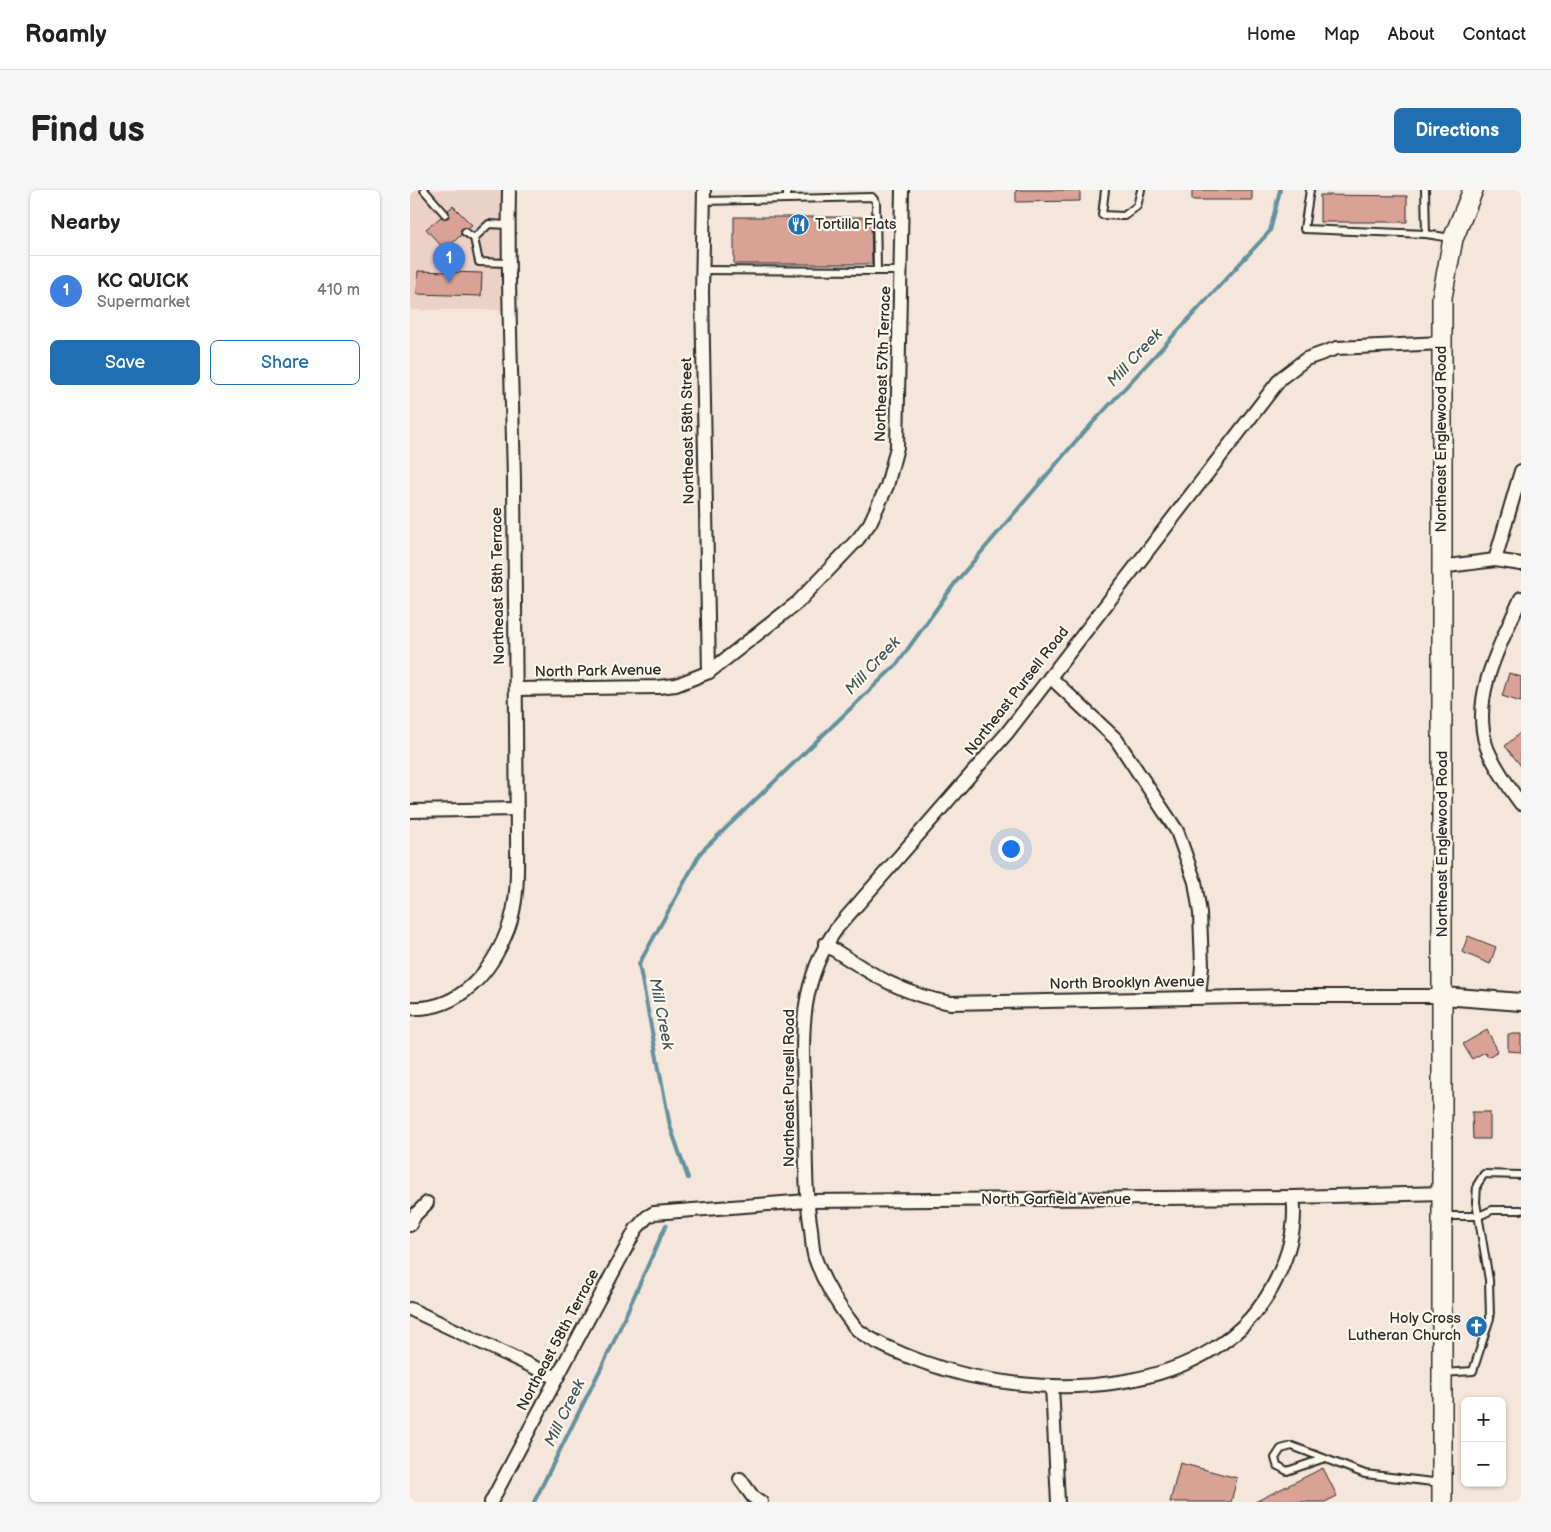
<!DOCTYPE html>
<html lang="en">
<head>
<meta charset="utf-8">
<style>
	body { margin:0; font-family:"Balsamiq Sans",sans-serif; background:#f6f6f6; color:#222 }
	.controls { position:absolute; right:15px; bottom:15px; display:grid; overflow:hidden; border-radius:8px; box-shadow:0 1px 4px #0004 }
	.controls button { width:45px; height:45px; display:grid; place-items:center; padding:0; border:0; border-bottom:1px solid #e0e0e0; background:#fff; color:#222; font:25px sans-serif }
	.you { position:absolute; left:600px; top:658px; width:18px; height:18px; margin:-12px; border:4px solid #fff; border-radius:50%; background:#1a73e8; box-shadow:0 0 0 8px #1a73e833 }
	.badge { display:grid; place-items:center; width:32px; height:32px; border-radius:50%; background:#1f6fb2; color:#fff; font-size:16px; font-weight:700 }
	.pin { position:absolute; translate:-50% -41px; filter:drop-shadow(0 1px 2px #0008) }
	.pin::after { content:''; position:absolute; top:26px; width:18px; height:15px; background:inherit; clip-path:polygon(0 0,100% 0,50% 100%) }
	.list { margin:0; padding:0; list-style:none }
	h2 { display:flex; justify-content:space-between; align-items:center; height:65px; margin:0; padding:0 20px; font-size:21px }
	h2 small { font-size:16px; font-weight:400; color:#767676 }
	.list li { display:grid; grid-template-columns:32px 1fr auto; gap:15px; align-items:center; box-sizing:border-box; height:70px; padding:0 20px; border-top:1px solid #e0e0e0 }
	.list b { display:block; font-size:19px; white-space:nowrap }
	.list p { margin:0; font-size:16px; white-space:nowrap; color:#767676 }
	.list em { font-size:16px; font-style:normal; color:#767676 }
	.actions { display:flex; gap:10px; padding:15px 20px }
	.actions a { flex:1; padding:11px 0; border:1px solid #1f6fb2; border-radius:8px; text-align:center; font-size:18px; color:#1f6fb2 }
	.actions .main { background:#1f6fb2; color:#fff }
	.map { position:relative; flex:none; width:1111px; height:1312px; overflow:hidden; border-radius:8px }
	header { display:flex; align-items:center; gap:30px; box-sizing:border-box; height:70px; padding:0 25px; background:#fff; border-bottom:1px solid #e0e0e0 }
	header strong { font-size:24px }
	nav { display:flex; gap:28px; margin-inline-start:auto; font-size:18px }
	.intro { display:flex; align-items:center; justify-content:space-between; box-sizing:border-box; height:120px; padding:0 30px }
	h1 { margin:0; font-size:35px }
	.button { padding:12px 22px; border-radius:8px; background:#1f6fb2; color:#fff; font-size:18px; font-weight:700 }
	main { display:flex; gap:30px; padding:0 30px }
	aside { flex:1; background:#fff; border-radius:8px; box-shadow:0 1px 4px #0004 }
	.map>svg:first-child { display:block }
	.built { fill:#ecd2c6 }
	.lines { fill:none; stroke-linecap:round; stroke-linejoin:round }
	.stream { stroke:#65919f; stroke-width:4 }
	.building { fill:#daa295; stroke:#2b2b2b }
	.service-casing { stroke:#2b2b2b; stroke-width:10 }
	.minor-casing { stroke:#2b2b2b; stroke-width:16 }
	.tertiary-casing { stroke:#2b2b2b; stroke-width:20 }
	.secondary-casing { stroke:#2b2b2b; stroke-width:22 }
	.service { stroke:#fbf7ec; stroke-width:6 }
	.minor { stroke:#fbf7ec; stroke-width:12 }
	.tertiary { stroke:#fbf7ec; stroke-width:16 }
	.secondary { stroke:#fbf7ec; stroke-width:19 }
	.labels { text-anchor:middle; dominant-baseline:central; stroke-width:4.5; stroke-linejoin:round; paint-order:stroke }
	.poi-label { font-size:15px; fill:#2b2b2b; stroke:#fbf7ec; text-anchor:start }
	.street-label { font-size:15px; fill:#2b2b2b; stroke:#fbf7ec }
	.water-label { font-size:16px; font-style:italic; fill:#43565b; stroke:#fbf7ec }
</style>
</head>
<body>
<header>
<strong>Roamly</strong>
<nav><a>Home</a><a>Map</a><a>About</a><a>Contact</a></nav>
</header>
<div class="intro"><h1>Find us</h1><a class="button">Directions</a></div>
<main>
<aside>
<h2>Nearby<small></small></h2>
<ul class="list">
<li><span class="badge" style="background:#3f7fe0">1</span><div><b>KC QUICK</b><p>Supermarket</p></div><em>410 m</em></li>
</ul>
<div class="actions"><a class="main">Save</a><a>Share</a></div>
</aside>
<div class="map">
<svg width="1111" height="1312" viewBox="0 0 1111 1312">
	<rect width="100%" height="100%" fill="#f4e6db"/>
	<filter id="ink" filterUnits="userSpaceOnUse"><feTurbulence type="fractalNoise" baseFrequency=".02" numOctaves="2"/><feDisplacementMap in="SourceGraphic" scale="10" xChannelSelector="R" yChannelSelector="G"/><feConvolveMatrix kernelMatrix="1 2 1 2 8 2 1 2 1" color-interpolation-filters="sRGB"/></filter>
	<g filter="url(#ink)">
		<path class="built" d="M0,0H93L92,120H0Z"/>
		<g class="lines">
			<g class="stream">
				<path d="M278,988L260,936L229,774L291,662L487,474L545,393L665,252L860,41L870,0"/>
				<path d="M124,1312L200,1160L256,1035"/>
			</g>
		</g>
		<g class="building">
			<path d="M606,0H670V11L606,12Z"/>
			<rect x="782" y="0" width="60" height="10"/>
			<path d="M910,5L997,6V32H910Z"/>
			<path d="M43,16L62,35L58,38L51,39V45L35,60L16,39L31,27H39L38,20Z"/>
			<path d="M324,27H461L462,74H324Z"/>
			<path d="M8,81L72,83L71,106L7,104Z"/>
			<path d="M1099,483L1111,487V512L1092,506Z"/>
			<path d="M1111,542V576L1095,556Z"/>
			<path d="M1058,746L1086,757L1080,774L1052,762Z"/>
			<path d="M1077,840L1088,861L1078,867L1075,862L1062,869L1053,854Z"/>
			<path d="M1098,844H1111V862L1098,861Z"/>
			<path d="M1062,922H1080V949H1063Z"/>
			<path d="M770,1273L827,1288L821,1312H760Z"/>
			<path d="M913,1278L927,1306L915,1312H845Z"/>
		</g>
		<g class="lines">
			<defs>
				<g id="service">
					<path d="M14,0L35,24"/>
					<path d="M377,0V9"/>
					<path d="M695,0L692,25L714,26L727,16L731,0"/>
					<path d="M900,0L894,39L1016,44L1041,48"/>
					<path d="M1015,0L1016,44"/>
					<path d="M55,42L64,48L79,34L98,35"/>
					<path d="M64,48L69,72L98,73"/>
					<path d="M292,80L467,81L466,12L462,7L293,11"/>
					<path d="M467,81H491"/>
					<path d="M1034,1026H1069L1082,1020H1111"/>
					<path d="M1033,1183L1063,1181L1080,1128L1079,1090L1066,1012L1067,995L1074,984L1111,985"/>
					<path d="M912,1269L877,1281L867,1275L865,1268L871,1259L882,1256L955,1284L1031,1293"/>
				</g>
				<g id="minor">
					<path d="M294,0L292,103L299,482"/>
					<path d="M1085,370L1111,281"/>
					<path d="M1030,377L1085,370L1111,374"/>
					<path d="M1111,408C1091,454 1061,504 1076,555C1080,569 1102,602 1111,614"/>
					<path d="M640,487L706,549L767,641L785,692L790,723L792,776L789,807"/>
					<path d="M106,499L248,497L266,495L299,482L388,412L448,349L460,333L477,296L487,257L492,0"/>
					<path d="M0,621L107,619"/>
					<path d="M415,754C457,781 491,805 541,813L876,806H1033"/>
					<path d="M0,818C50,821 82,781 98,739C109,710 107,677 107,647C107,610 106,574 106,537C105,455 105,373 104,290C102,193 97,97 99,0"/>
					<path d="M883,1007C887,1035 879,1063 867,1088C809,1212 624,1213 513,1172C497,1166 454,1149 444,1136C429,1117 413,1091 405,1068C402,1059 402,1048 401,1039C395,1003 396,967 395,931C394,860 383,800 427,738L597,543L871,188L896,169L927,158L1032,153"/>
					<path d="M0,1035L5,1025L17,1013"/>
					<path d="M0,1119L147,1188"/>
					<path d="M642,1196L648,1312"/>
					<path d="M330,1289L343,1307L351,1312"/>
					<path d="M81,1312L226,1039L237,1027L244,1023L397,1011L883,1007L1033,1003"/>
				</g>
				<path id="tertiary" d="M1033,806L1111,812"/>
				<path id="secondary" d="M1032,1312V107L1043,49L1063,0"/>
			</defs>
			<use href="#service" class="service-casing"/>
			<use href="#minor" class="minor-casing"/>
			<use href="#tertiary" class="tertiary-casing"/>
			<use href="#secondary" class="secondary-casing"/>
			<use href="#service" class="service"/>
			<use href="#minor" class="minor"/>
			<use href="#tertiary" class="tertiary"/>
			<use href="#secondary" class="secondary"/>
		</g>
	</g>
	<defs>
		<symbol id="restaurant-disc" viewBox="-11 -11 22 22"><circle r="9.5" fill="#1f6fb2" stroke="#fbf7ec"/><path d="M-5-6h1v4h1v-4h1v4h1v-4h1v5L-1.5 .5V6h-2V.5L-5-1ZM5-6V6H3V1.5H1.5Q1.5-4 5-6Z" fill="#fff"/></symbol>
		<symbol id="church-disc" viewBox="-11 -11 22 22"><circle r="9.5" fill="#1f6fb2" stroke="#fbf7ec"/><path d="M-1.2-6h2.4v3.5h3.3v2.4h-3.3V6h-2.4V-.1h-3.3v-2.4h3.3Z" fill="#fff"/></symbol>
	</defs>
	<g fill-rule="evenodd">
		<use href="#restaurant-disc" x="376" y="22" width="25" height="25"/>
		<use href="#church-disc" x="1054" y="1124" width="25" height="25"/>
	</g>
	<g class="labels">
		<g class="poi-label">
			<text x="405" y="34">Tortilla Flats</text>
			<text x="1051" y="1128" text-anchor="end">Holy Cross<tspan x="1051" dy="17">Lutheran Church</tspan></text>
		</g>
		<g class="street-label">
			<text transform="translate(473 174) rotate(-88)">Northeast 57th Terrace</text>
			<text transform="translate(278 241) rotate(-91)">Northeast 58th Street</text>
			<text transform="translate(1031 249) rotate(-90)">Northeast Englewood Road</text>
			<text transform="translate(88 396) rotate(-91)">Northeast 58th Terrace</text>
			<text transform="translate(188 481) rotate(-1)">North Park Avenue</text>
			<text transform="translate(607 501) rotate(-52)">Northeast Pursell Road</text>
			<text transform="translate(1032 654) rotate(-90)">Northeast Englewood Road</text>
			<text transform="translate(717 793) rotate(-1)">North Brooklyn Avenue</text>
			<text transform="translate(379 898) rotate(-90)">Northeast Pursell Road</text>
			<text x="646" y="1009">North Garfield Avenue</text>
			<text transform="translate(148 1150) rotate(-62)">Northeast 58th Terrace</text>
		</g>
		<g class="water-label">
			<text transform="translate(725 168) rotate(-47)">Mill Creek</text>
			<text transform="translate(463 476) rotate(-47)">Mill Creek</text>
			<text transform="translate(251 824) rotate(79)">Mill Creek</text>
			<text transform="translate(155 1223) rotate(-64)">Mill Creek</text>
		</g>
	</g>
</svg>
<div class="controls">
<button>+</button>
<button>−</button>
</div>
<div class="you"></div>
<div class="pin badge" style="left:39px;top:93px;background:#3f7fe0">1</div>
</div>
</main>
</body>
</html>
